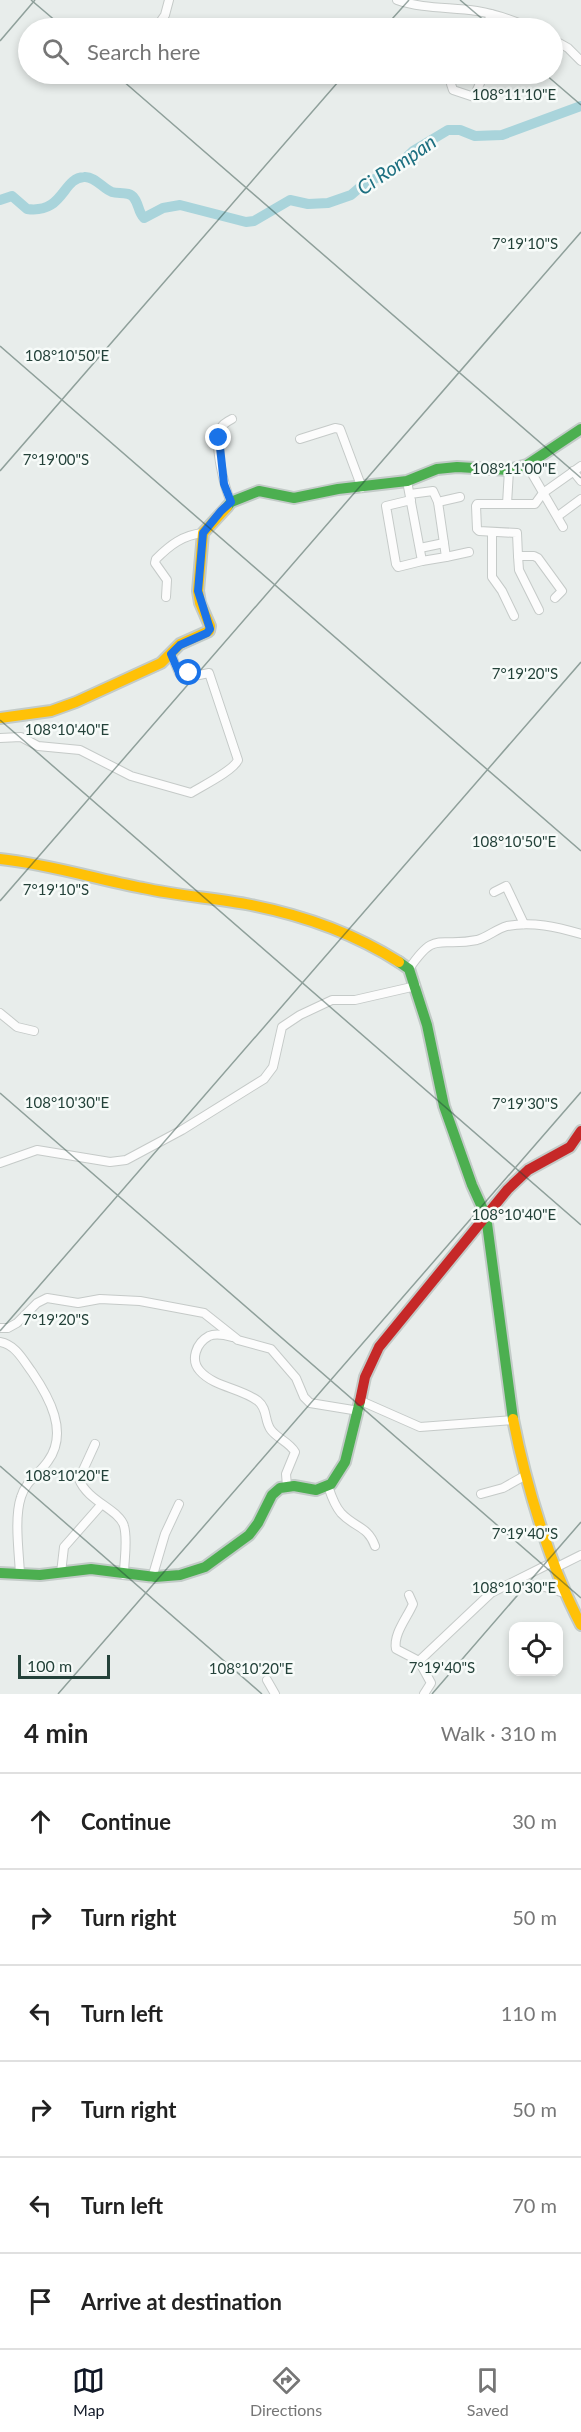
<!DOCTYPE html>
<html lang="en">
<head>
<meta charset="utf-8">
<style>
	body { margin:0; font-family:Lato,sans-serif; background:#f2f2f2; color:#222 }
	.controls { position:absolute; right:18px; bottom:18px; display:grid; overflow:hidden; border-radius:12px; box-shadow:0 3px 9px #0003 }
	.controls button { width:54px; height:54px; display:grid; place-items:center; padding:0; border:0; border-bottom:2px solid #e0e0e0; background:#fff; color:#222; font:30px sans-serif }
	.scale { position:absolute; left:18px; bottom:15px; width:92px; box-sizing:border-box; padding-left:6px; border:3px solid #24423a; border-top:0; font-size:16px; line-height:21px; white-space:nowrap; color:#24423a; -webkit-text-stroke:4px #f7fbf9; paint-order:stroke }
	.stop { position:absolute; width:18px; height:18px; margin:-14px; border:4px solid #1a73e8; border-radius:50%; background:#fff }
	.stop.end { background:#1a73e8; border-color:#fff; box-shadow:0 2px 6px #0008 }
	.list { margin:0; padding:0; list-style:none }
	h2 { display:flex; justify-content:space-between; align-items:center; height:78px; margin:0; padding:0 24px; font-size:26px }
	h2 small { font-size:20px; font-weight:400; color:#767676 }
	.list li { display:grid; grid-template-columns:39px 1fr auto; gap:18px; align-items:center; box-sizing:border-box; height:96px; padding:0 24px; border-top:2px solid #e0e0e0 }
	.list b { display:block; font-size:22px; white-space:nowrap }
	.list em { font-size:20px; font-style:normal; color:#767676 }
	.icon { flex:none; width:33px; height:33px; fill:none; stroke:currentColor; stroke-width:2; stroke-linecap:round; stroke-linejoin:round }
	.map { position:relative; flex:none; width:581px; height:1694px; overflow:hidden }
	.search { position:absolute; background:#fff; box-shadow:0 3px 9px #0003; left:18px; right:18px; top:18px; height:66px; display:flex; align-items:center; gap:15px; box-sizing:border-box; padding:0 21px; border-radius:33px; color:#767676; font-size:22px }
	.sheet { height:654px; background:#fff }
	nav { display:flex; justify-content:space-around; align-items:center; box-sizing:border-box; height:84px; border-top:2px solid #e0e0e0; background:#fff; font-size:16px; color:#767676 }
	nav a { display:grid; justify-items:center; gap:3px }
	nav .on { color:#111827 }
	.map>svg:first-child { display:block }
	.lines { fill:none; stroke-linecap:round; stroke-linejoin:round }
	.river { stroke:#a9d4db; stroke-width:10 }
	.street-casing { stroke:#c5cac8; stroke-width:10 }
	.fast-casing { stroke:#c3cbc8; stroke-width:14 }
	.slow-casing { stroke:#c3cbc8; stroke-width:14 }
	.jam-casing { stroke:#c3cbc8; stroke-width:14 }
	.street { stroke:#fcfcfc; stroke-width:8 }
	.fast { stroke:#4caf50; stroke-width:10 }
	.slow { stroke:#ffc107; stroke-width:10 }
	.jam { stroke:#c62828; stroke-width:10 }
	.route { stroke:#1a73e8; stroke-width:8 }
	.ticks { fill:none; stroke:#24423a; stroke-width:1.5; stroke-opacity:0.45 }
	.labels { text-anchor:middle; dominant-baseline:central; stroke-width:5; stroke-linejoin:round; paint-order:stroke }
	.water-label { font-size:20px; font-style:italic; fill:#1c6f80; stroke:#f7fbf9 }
	.ticks-label { font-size:15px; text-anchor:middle; fill:#24423a; stroke:#f7fbf9; stroke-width:5; stroke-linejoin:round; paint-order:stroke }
</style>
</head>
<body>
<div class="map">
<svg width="581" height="1694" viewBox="0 0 581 1694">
	<rect width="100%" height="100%" fill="#e8edeb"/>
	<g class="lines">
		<path class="river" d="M0,200L12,196L27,209C64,214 62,178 84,177C95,176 103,189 112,192C119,194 130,191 134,198C139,204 138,212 144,218L163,208L180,205L246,222L254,221L290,200L308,204L328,203L351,195L365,183L391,172L413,151L448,130H460L475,136L502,135L581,106"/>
		<defs>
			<g id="street">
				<path d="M397,0C423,9 450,7 477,11C495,14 515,21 531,28"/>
				<path d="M131,28L140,25L150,28"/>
				<path d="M156,28L165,15L169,0"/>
				<path d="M486,28L491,14"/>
				<path d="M552,39L568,48L581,61"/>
				<path d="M455,74L451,84L453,90L474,97L484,74"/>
				<path d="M300,439L335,428L340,429L362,488"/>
				<path d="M527,465L563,527"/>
				<path d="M509,470L507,504H477L476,506L477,529L479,531L517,533L518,556H534L538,558L562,591L555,598"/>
				<path d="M573,471L581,481"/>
				<path d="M407,481L422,561L398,567L396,564L386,506L411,500"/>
				<path d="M410,494L433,491L438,502L446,557L422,561"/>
				<path d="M231,502C224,487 215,447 219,432C221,425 226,422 232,419"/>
				<path d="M438,502L460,497"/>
				<path d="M507,504H535L543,493L581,466"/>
				<path d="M558,516L581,499"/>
				<path d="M492,532V577L502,591L514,616"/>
				<path d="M420,548L444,543"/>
				<path d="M518,556L519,570L539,610"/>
				<path d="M446,557L469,552"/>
				<path d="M166,597L167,580L155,563L156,559C170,545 183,535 203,533"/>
				<path d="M0,738L21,737L38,746L80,750L131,776L191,793C202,786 233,771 238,760L209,673L194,676L187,672L179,673L171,654"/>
				<path d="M494,892L506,886L524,924"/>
				<path d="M409,969C436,929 438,948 477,940C488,937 496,929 507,926C532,921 557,927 581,934"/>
				<path d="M0,1013L17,1027L34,1031"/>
				<path d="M0,1163L37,1150L110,1162L126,1160L182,1130L264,1079L273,1067L282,1027L300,1015L332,1000H355L416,986"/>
				<path d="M0,1328H8L17,1323L37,1303L47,1298L78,1303L100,1299L140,1301L204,1313L238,1340L271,1349L296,1378L304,1397L310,1403L359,1411"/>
				<path d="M232,1337C225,1335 216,1333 209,1336C196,1343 190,1360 200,1371C214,1387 241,1388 258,1401C268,1409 264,1421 271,1430C278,1439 289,1442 295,1452L286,1474L287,1486"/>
				<path d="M0,1342C16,1345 23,1360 32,1372C49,1397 69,1432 48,1461C40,1473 25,1482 21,1497C14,1518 19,1552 20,1574"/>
				<path d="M361,1401L420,1427L513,1420"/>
				<path d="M95,1444L79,1479C87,1501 120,1510 124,1526C128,1540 124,1560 124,1575"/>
				<path d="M328,1486C331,1495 334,1505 341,1513C355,1528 368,1526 375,1546"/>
				<path d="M481,1494L503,1488L526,1475"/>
				<path d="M555,1568L581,1555"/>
				<path d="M61,1573L64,1547L101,1505"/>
				<path d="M152,1578L165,1534L179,1504"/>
				<path d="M516,1583L545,1587L564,1593"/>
				<path d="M409,1595L413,1604C407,1618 393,1634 396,1649L419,1661"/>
				<path d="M267,1680L275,1694"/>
				<path d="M424,1694L431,1683L419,1661L491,1593L553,1562"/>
			</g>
			<g id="fast">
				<path d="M227,507L231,502L259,491L294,498L338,489L407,481L437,469L457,467L509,470L527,465L581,429"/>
				<path d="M399,962L409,969L427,1025L444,1106L472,1185L486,1216L513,1419"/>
				<path d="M0,1573L40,1575L91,1569L155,1577L180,1575L205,1567L249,1535L258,1523L272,1495L280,1488L294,1486L316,1490L331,1484L345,1462L360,1401"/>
			</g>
			<g id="slow">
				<path d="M0,718L51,711L76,702L161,663L180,644L209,631L210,626L200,603L198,591L203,533L227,507"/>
				<path d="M0,859C49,864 95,879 143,888C179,896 215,898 251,905C302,915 355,934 399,962"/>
				<path d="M513,1419C526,1485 550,1566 581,1625"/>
			</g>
			<path id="jam" d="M360,1401L365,1377L379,1347L508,1189L528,1170L570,1147L581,1131"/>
		</defs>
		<use href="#street" class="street-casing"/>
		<use href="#fast" class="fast-casing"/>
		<use href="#slow" class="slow-casing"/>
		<use href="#jam" class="jam-casing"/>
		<use href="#street" class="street"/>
		<use href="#fast" class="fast"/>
		<use href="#slow" class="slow"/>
		<use href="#jam" class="jam"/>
	</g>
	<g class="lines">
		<path class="route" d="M189,673H179L171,654L180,645L207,633L210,629L198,591L203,533L221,511L231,502L224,484L219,438"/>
	</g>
	<path class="ticks" d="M31,0L64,28M460,0L493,28M384,28L409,0M0,41L35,0M115,74L581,478M545,74L581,105M0,346L581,851M0,471L345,74M0,720L581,1225M0,901L581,232M0,1093L581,1598M0,1331L581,662M0,1466L262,1694M58,1694L581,1092M432,1694L581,1522"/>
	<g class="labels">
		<g class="water-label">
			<text transform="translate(396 164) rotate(-34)">Ci Rompan</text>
		</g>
	</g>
	<g class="ticks-label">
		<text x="514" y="100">108°11'10"E</text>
		<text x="525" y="249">7°19'10"S</text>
		<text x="67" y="361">108°10'50"E</text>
		<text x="56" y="465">7°19'00"S</text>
		<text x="514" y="474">108°11'00"E</text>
		<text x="525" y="679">7°19'20"S</text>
		<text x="67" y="735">108°10'40"E</text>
		<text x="514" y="847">108°10'50"E</text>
		<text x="56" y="895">7°19'10"S</text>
		<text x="67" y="1108">108°10'30"E</text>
		<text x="525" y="1109">7°19'30"S</text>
		<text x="514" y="1220">108°10'40"E</text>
		<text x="56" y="1325">7°19'20"S</text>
		<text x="67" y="1481">108°10'20"E</text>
		<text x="525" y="1539">7°19'40"S</text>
		<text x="514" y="1593">108°10'30"E</text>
		<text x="442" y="1673">7°19'40"S</text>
		<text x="251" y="1674">108°10'20"E</text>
	</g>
</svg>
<div class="controls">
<button><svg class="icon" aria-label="locate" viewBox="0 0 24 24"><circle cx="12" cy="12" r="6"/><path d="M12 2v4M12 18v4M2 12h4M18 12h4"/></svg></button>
</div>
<div class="scale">100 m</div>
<div class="stop" style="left:189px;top:673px"></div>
<div class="stop end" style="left:219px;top:438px"></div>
<div class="search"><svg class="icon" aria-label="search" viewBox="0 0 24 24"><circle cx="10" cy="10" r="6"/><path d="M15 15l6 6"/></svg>Search here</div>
</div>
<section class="sheet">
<h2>4 min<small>Walk · 310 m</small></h2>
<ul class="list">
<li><svg class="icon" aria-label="ahead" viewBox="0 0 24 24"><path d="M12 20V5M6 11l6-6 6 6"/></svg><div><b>Continue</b></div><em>30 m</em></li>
<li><svg class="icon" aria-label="right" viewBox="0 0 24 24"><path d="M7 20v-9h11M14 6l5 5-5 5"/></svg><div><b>Turn right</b></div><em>50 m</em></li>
<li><svg class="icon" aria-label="left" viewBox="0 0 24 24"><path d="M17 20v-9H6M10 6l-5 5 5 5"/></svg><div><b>Turn left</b></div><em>110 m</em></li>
<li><svg class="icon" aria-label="right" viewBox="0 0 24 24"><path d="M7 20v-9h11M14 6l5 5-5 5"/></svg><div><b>Turn right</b></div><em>50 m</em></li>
<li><svg class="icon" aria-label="left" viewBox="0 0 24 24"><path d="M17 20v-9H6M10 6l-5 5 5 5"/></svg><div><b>Turn left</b></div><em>70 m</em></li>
<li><svg class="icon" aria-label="arrive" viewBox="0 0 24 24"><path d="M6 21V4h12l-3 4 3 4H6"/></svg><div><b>Arrive at destination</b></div></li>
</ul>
</section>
<nav>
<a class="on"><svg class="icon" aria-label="map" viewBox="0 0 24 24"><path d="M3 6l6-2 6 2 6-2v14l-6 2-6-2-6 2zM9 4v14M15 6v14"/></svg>Map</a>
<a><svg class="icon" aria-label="directions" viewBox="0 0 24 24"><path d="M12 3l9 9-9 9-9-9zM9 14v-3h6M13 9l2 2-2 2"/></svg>Directions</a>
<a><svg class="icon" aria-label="saved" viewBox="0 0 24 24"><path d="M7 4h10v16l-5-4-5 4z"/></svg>Saved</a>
</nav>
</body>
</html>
